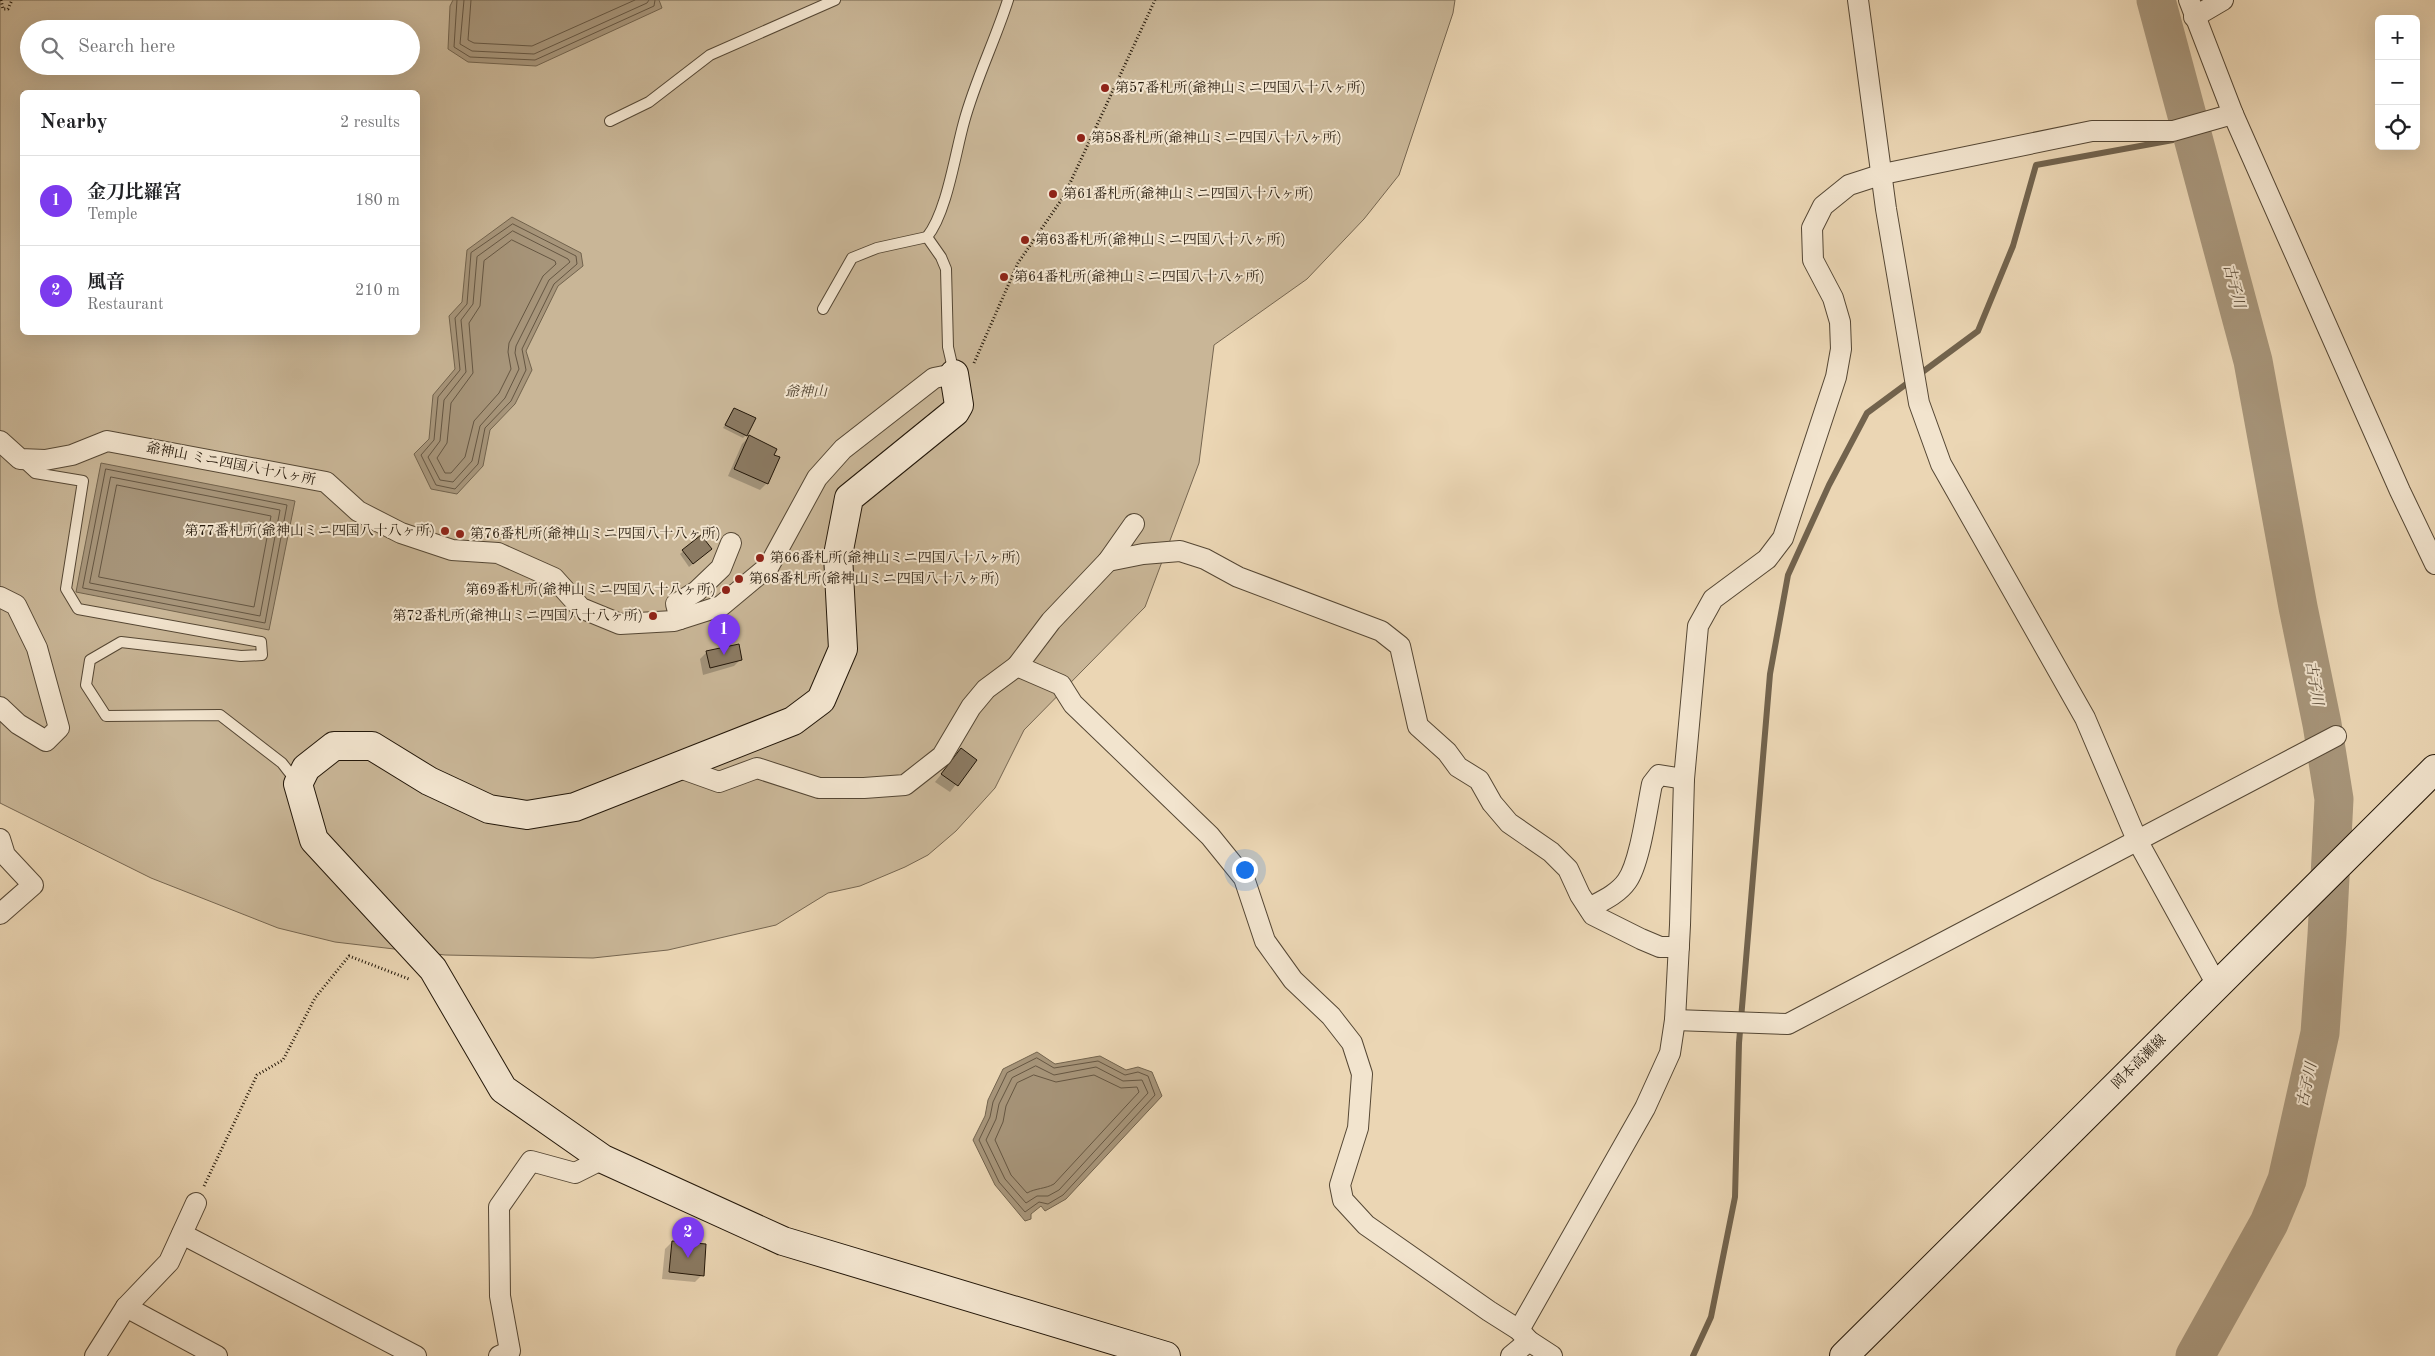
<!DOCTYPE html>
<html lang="en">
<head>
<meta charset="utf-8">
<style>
	body { margin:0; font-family:"Old Standard TT","Noto Serif JP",serif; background:#f6f6f6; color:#202124 }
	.controls { position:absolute; right:15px; top:15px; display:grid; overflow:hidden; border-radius:8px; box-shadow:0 5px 20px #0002 }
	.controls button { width:45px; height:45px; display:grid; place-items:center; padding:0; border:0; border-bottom:1px solid #e0e0e0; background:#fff; color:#202124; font:25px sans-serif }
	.you { position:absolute; left:1244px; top:869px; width:18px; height:18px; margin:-12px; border:4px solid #fff; border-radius:50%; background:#1a73e8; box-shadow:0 0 0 8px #1a73e833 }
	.badge { display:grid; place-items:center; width:32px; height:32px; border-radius:50%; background:#7c3aed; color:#fff; font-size:16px; font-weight:700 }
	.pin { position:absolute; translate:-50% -41px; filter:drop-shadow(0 1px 2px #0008) }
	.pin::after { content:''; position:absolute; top:26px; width:18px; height:15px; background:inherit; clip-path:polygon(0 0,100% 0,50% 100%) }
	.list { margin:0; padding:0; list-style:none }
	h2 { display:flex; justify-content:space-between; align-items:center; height:65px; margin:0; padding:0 20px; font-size:21px }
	h2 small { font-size:16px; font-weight:400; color:#757577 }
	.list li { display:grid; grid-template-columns:32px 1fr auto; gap:15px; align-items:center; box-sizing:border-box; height:90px; padding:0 20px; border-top:1px solid #e0e0e0 }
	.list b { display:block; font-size:19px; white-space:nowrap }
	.list p { margin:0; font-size:16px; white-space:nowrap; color:#757577 }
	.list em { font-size:16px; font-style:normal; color:#757577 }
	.icon { flex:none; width:28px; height:28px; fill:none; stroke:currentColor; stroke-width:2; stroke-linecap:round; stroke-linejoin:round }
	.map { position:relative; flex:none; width:2435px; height:1356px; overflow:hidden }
	.search { position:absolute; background:#fff; box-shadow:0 5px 20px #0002; left:20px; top:20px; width:400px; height:55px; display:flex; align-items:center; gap:12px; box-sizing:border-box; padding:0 18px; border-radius:28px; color:#757577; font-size:19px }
	.panel { position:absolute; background:#fff; box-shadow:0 5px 20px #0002; left:20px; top:90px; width:400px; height:245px; border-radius:8px }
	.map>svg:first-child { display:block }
	.green { fill:#c9b697; stroke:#766650; fill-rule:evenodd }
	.water { fill:#a7957a; stroke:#72634d }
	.shadow { fill:#0003 }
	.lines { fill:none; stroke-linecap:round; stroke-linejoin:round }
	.shore { stroke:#655642; stroke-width:1 }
	.stream { stroke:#72634d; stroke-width:6 }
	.river { stroke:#a7957a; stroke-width:39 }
	.building { fill:#8b7a62; stroke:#231709 }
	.lane-casing { stroke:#554734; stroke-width:12 }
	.street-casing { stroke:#554734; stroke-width:22 }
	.secondary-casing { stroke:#231709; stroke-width:30 }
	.path { stroke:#231709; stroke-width:3; stroke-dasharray:1 2.5; stroke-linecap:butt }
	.lane { stroke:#f2e4ce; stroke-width:10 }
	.street { stroke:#f2e4ce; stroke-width:20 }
	.secondary { stroke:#f2e4ce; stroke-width:28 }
	.poi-dot { fill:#8f2418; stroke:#f2e4ce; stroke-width:2 }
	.labels { text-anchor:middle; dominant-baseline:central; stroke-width:4; stroke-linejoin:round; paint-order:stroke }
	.poi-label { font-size:14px; fill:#231709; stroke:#f2e4ce; text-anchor:start }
	.park-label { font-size:14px; font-style:italic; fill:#554734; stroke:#f2e4ce }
	.street-label { font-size:14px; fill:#231709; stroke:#f2e4ce }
	.water-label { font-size:15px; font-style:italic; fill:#584936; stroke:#f2e4ce }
</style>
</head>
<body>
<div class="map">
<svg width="2435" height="1356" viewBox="0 0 2435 1356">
	<rect width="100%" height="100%" fill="#ebd6b4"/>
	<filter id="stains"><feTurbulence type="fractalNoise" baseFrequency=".004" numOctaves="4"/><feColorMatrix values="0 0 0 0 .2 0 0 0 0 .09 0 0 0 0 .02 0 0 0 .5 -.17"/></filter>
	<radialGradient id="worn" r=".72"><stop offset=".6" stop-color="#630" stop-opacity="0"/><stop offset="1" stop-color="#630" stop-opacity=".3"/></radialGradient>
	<path class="green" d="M0,0H1455L1453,13L1399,175L1364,219L1307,279L1214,345L1199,463L1145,607L1024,730L995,788L956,831L928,855L905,867L860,886L828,893L776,925L668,950L593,958L445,955L335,942L278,928L151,878L0,803ZM29,29H411V66H29ZM22,92H418V332H22Z"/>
	<g class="water">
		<path d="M453,0H659L662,8L536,66L468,62L448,49L450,6Z"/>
		<path d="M512,217L581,253L583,266L558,286L526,351L532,370L515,404L490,430L483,466L457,494L431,489L414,454L429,439L433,395L455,369L449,316L462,302L467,250Z"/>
		<path d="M101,463L295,501L269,630L76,592Z"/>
		<path d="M1037,1052L1055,1064L1100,1056L1126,1070L1138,1067L1152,1072L1162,1096L1066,1199L1045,1211L1041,1206L1031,1214V1219L1025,1221L995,1185L973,1140L985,1116L988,1100L1003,1069Z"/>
	</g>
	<g class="shadow">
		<path d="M734,409L746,435L743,438L723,428Z"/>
		<path d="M749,437L773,455L767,483L760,490L728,476L742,444Z"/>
		<path d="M701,537L708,552L689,567L680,554Z"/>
		<path d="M707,652L741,659L734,666L703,675L700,659Z"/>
		<path d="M961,750L975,760L950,792L935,782Z"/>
		<path d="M672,1242L702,1275L695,1282L662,1279L665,1249Z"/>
	</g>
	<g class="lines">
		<g class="shore">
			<path d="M457,0L454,47L470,57L535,60L654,6L655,0"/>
			<path d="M464,0L460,44L472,51L534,54L647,3L649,0"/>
			<path d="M471,0L468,40L474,43L532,46L635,0"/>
			<path d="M513,224L576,256L577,264L554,284L522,349L526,370L511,401L485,428L478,464L455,489L436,485L421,455L434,440L438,397L460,370L455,318L467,304L471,253Z"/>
			<path d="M513,231L568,259L570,262L549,280L516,346L515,353L519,369L505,398L480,426L472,461L453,482L440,480L428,457L440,441L444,400L466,372L461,320L473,304L477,257Z"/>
			<path d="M512,240L555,261L556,264L543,276L509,343L508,352L511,369L499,393L474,421L465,457L451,473H445L437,458L447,443L451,403L473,373L469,323L480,306L484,261Z"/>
			<path d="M106,469L287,505L265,623L83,588Z"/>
			<path d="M111,477L280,510L260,616L90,583Z"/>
			<path d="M117,485L271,516L254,607L99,577Z"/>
			<path d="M1037,1058L1054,1068L1098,1061L1125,1075L1138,1072L1148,1076L1155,1095L1063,1195L1048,1204L1039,1202L1025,1212L999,1182L979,1140L990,1117L993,1102L1007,1073Z"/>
			<path d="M1036,1066L1054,1075L1096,1067L1123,1081L1142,1080L1148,1093L1059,1190L1048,1196H1037L1026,1203L1005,1179L986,1140L996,1119L999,1104L1012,1078Z"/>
			<path d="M1034,1075L1056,1082L1094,1075L1121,1088L1137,1087L1139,1092L1054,1184C1045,1189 1036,1188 1027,1193L1011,1175L995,1140L1003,1122L1006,1106L1017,1083Z"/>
		</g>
		<path class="stream" d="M1693,1356L1711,1317L1735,1197L1739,1043L1770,674L1788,575L1829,485L1867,413L1978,331L2013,246L2036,165L2173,140"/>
		<path class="river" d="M2156,0L2253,361L2298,607L2322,724L2334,799L2327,935L2320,1033L2287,1180L2269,1223L2195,1356"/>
	</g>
	<g class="building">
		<path d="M734,408L756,418L747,436L725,425Z"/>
		<path d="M749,435L777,449L774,455L780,457L768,484L734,469Z"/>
		<path d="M701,535L712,549L693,564L682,550Z"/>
		<path d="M739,644L742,660L710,668L706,651Z"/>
		<path d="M961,748L977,760L958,786L941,774Z"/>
		<path d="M672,1241L706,1244L704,1276L669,1272Z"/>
	</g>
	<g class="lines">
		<defs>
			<g id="lane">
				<path d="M610,121L649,102L710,55L835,0"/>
				<path d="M823,309L852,258L877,248L927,237"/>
				<path d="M954,373L948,347L946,269L941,257L927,237C947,212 955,154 964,122C975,81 995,41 1008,0"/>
				<path d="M21,460L35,473L83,481L66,589L78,609L261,642L262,655L241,656L121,642L90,660L86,685L106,716L220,715L282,763L296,781"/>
			</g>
			<g id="street">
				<path d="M1858,0L1886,209L1919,403L1941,464L2085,718L2137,840L2217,985"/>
				<path d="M2189,0L2233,114L2400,491L2435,564"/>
				<path d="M2194,17L2223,0"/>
				<path d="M0,441L20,459L45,460L72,455L107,441L326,482L358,511L401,533L452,550L498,553L554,578L581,608L620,624L674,621L721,606L769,566L817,478L843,449L934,378L954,374"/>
				<path d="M1134,524L1108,561L1051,621L1017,666L1061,685L1073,704L1210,836L1244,878L1265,941L1293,980L1331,1016L1352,1043L1362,1074L1358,1128L1340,1185L1343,1200L1366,1225L1489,1311L1519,1330L1529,1341L1552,1356"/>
				<path d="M1108,561L1143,554L1180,551L1205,559L1238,577L1381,631L1400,646L1418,726L1447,752L1458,767L1479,780L1492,803L1509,823L1551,852L1568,869L1580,895L1593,915L1641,939L1660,947H1679"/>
				<path d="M0,597L16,605L37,648L59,728L46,741L18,724L0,707"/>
				<path d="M680,619L676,604L697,591L721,568L731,543"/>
				<path d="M677,767L719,782L757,768L819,788H864L905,785L942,756L971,707L986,689L1017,666"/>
				<path d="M0,839L5,855L33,885L0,914"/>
				<path d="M1589,908C1602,901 1618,894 1627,881C1640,863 1647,808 1652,784L1659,775L1684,779"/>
				<path d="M1675,1020L1788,1024L2336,736"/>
				<path d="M182,1234L416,1356"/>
				<path d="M126,1307L217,1356"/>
				<path d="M1519,1330L1645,1108L1670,1053L1675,1020L1680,925L1684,779L1698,626L1713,599L1767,559L1783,538L1836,377L1841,349L1840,322L1833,298L1813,260L1812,228L1823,206L1849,185L1883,174L2092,131H2173L2233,114"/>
				<path d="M95,1356L126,1307L169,1262L196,1203"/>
				<path d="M499,1356L510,1351L500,1296L499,1207L531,1161L575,1173L603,1159"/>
				<path d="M1511,1356L1529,1341"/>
			</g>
			<g id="secondary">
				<path d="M954,374L959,405L955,412L849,498L838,555L843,649L821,700L793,721L575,807L527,815L489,809L429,781L372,746H334L306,768L298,784L314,840L433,969L503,1089L603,1159L783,1241L1166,1356"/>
				<path d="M1844,1356L2435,769"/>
			</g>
		</defs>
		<use href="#lane" class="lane-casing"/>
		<use href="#street" class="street-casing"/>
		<use href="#secondary" class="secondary-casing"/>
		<g class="path">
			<path d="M1,0L3,9H8L12,0"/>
			<path d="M974,363L1018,263L1064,196L1155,0"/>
			<path d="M204,1186L257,1075L283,1060L315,998L349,956L409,979"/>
		</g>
		<use href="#lane" class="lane"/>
		<use href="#street" class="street"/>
		<use href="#secondary" class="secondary"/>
	</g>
	<g class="poi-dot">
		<circle cx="1105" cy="88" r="5"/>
		<circle cx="1081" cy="138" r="5"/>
		<circle cx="1053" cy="194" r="5"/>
		<circle cx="1025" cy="240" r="5"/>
		<circle cx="1004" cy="277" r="5"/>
		<circle cx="445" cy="531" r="5"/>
		<circle cx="460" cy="534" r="5"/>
		<circle cx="760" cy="558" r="5"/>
		<circle cx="739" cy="579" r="5"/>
		<circle cx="726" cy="590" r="5"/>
		<circle cx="653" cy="616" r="5"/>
	</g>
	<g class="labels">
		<g class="poi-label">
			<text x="1115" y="88">第57番札所(爺神山ミニ四国八十八ヶ所)</text>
			<text x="1091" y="138">第58番札所(爺神山ミニ四国八十八ヶ所)</text>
			<text x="1063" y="194">第61番札所(爺神山ミニ四国八十八ヶ所)</text>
			<text x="1035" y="240">第63番札所(爺神山ミニ四国八十八ヶ所)</text>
			<text x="1014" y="277">第64番札所(爺神山ミニ四国八十八ヶ所)</text>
			<text x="435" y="531" text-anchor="end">第77番札所(爺神山ミニ四国八十八ヶ所)</text>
			<text x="470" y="534">第76番札所(爺神山ミニ四国八十八ヶ所)</text>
			<text x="770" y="558">第66番札所(爺神山ミニ四国八十八ヶ所)</text>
			<text x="749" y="579">第68番札所(爺神山ミニ四国八十八ヶ所)</text>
			<text x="716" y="590" text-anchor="end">第69番札所(爺神山ミニ四国八十八ヶ所)</text>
			<text x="643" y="616" text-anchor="end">第72番札所(爺神山ミニ四国八十八ヶ所)</text>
		</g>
		<g class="park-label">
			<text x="806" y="392">爺神山</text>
		</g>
		<g class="street-label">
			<text transform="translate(231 464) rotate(11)">爺神山 ミニ四国八十八ヶ所</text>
			<text transform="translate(2139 1062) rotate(-45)">岡本高瀬線</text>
		</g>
		<g class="water-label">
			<text transform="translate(2233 286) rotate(75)">古子川</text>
			<text transform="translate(2313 683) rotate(80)">古子川</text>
			<text transform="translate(2308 1085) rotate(-78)">古子川</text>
		</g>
	</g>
	<rect width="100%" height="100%" filter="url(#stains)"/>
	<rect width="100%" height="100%" fill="url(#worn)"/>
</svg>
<div class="controls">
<button>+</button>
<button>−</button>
<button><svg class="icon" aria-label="locate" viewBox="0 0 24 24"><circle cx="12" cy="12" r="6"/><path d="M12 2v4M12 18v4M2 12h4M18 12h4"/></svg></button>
</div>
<div class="you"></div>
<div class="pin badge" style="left:724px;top:655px">1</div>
<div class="pin badge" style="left:688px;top:1258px">2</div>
<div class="search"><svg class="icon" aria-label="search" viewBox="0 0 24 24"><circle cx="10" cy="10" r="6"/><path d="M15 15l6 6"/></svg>Search here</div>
<section class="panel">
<h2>Nearby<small>2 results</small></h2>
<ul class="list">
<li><span class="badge">1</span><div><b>金刀比羅宮</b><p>Temple</p></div><em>180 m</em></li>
<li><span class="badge">2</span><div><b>風音</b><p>Restaurant</p></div><em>210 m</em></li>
</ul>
</section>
</div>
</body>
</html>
